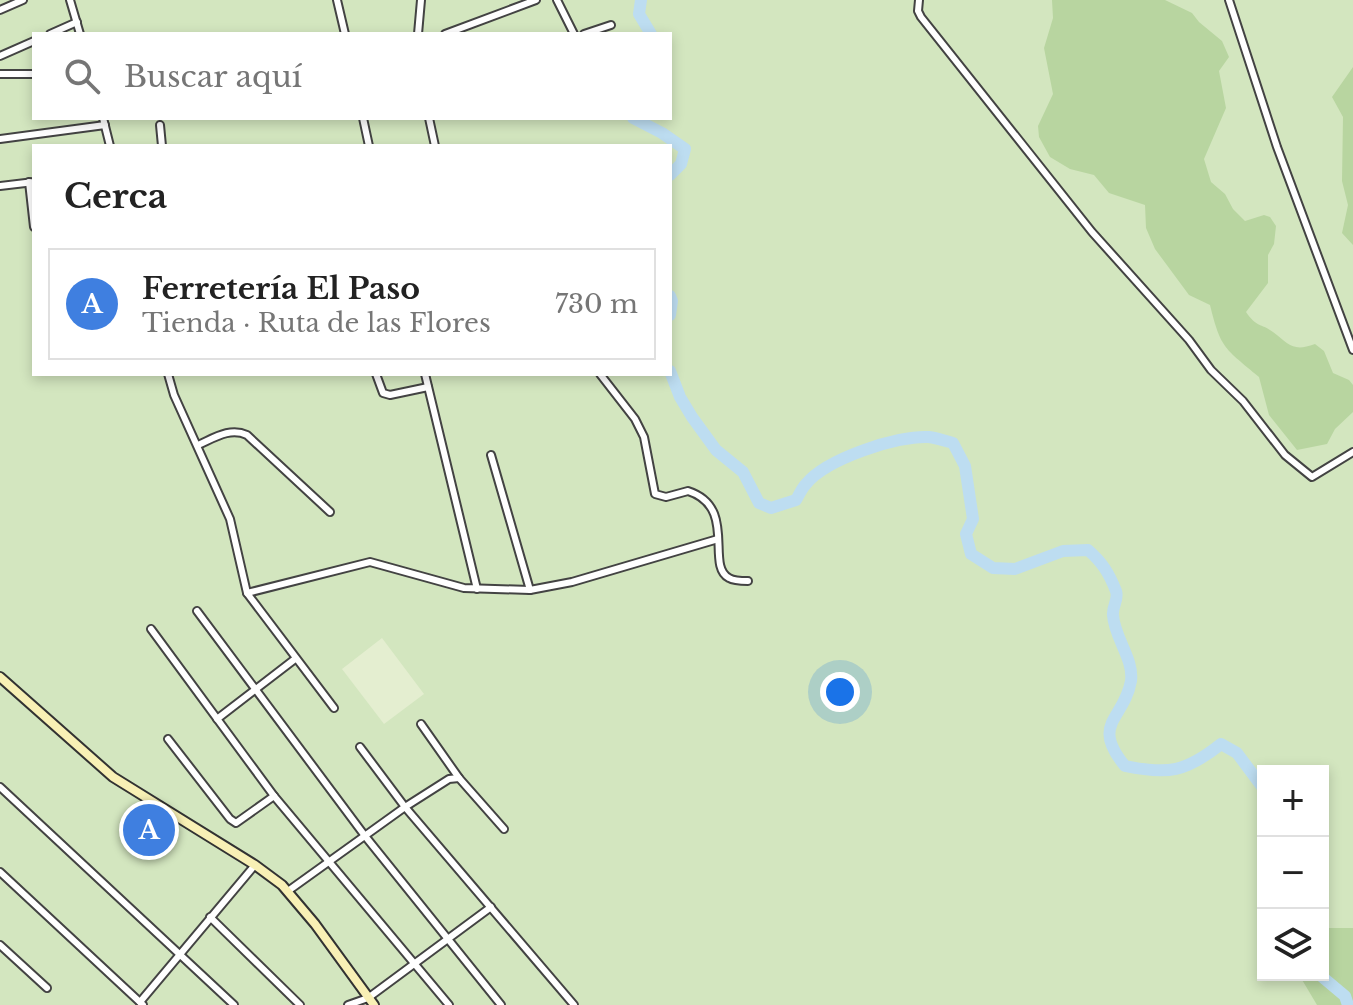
<!DOCTYPE html>
<html lang="es">
<head>
<meta charset="utf-8">
<style>
	body { margin:0; font-family:"Libre Baskerville",serif; background:#f2f2f2; color:#222 }
	.controls { position:absolute; right:24px; bottom:24px; display:grid; overflow:hidden; border-radius:0px; box-shadow:0 4px 12px #0003 }
	.controls button { width:72px; height:72px; display:grid; place-items:center; padding:0; border:0; border-bottom:2px solid #e0e0e0; background:#fff; color:#222; font:40px sans-serif }
	.you { position:absolute; left:840px; top:692px; width:28px; height:28px; margin:-20px; border:6px solid #fff; border-radius:50%; background:#1a73e8; box-shadow:0 0 0 12px #1a73e833 }
	.badge { display:grid; place-items:center; width:52px; height:52px; border-radius:50%; background:#b4343a; color:#fff; font-size:26px; font-weight:700 }
	.pin { position:absolute; translate:-50% -50%; border:4px solid #fff; box-shadow:0 2px 8px #0006 }
	.list { margin:0; padding:0; list-style:none }
	h2 { display:flex; justify-content:space-between; align-items:center; height:104px; margin:0; padding:0 32px; font-size:34px }
	h2 small { font-size:26px; font-weight:400; color:#767676 }
	.list li { display:grid; grid-template-columns:52px 1fr auto; gap:24px; align-items:center; box-sizing:border-box; height:112px; margin:0 16px 16px; padding:0 16px; border:2px solid #e0e0e0; border-radius:0px }
	.list b { display:block; font-size:30px; white-space:nowrap }
	.list p { margin:0; font-size:26px; white-space:nowrap; color:#767676 }
	.list em { font-size:26px; font-style:normal; color:#767676 }
	.icon { flex:none; width:44px; height:44px; fill:none; stroke:currentColor; stroke-width:2; stroke-linecap:round; stroke-linejoin:round }
	.map { position:relative; flex:none; width:1353px; height:1005px; overflow:hidden }
	.search { position:absolute; background:#fff; box-shadow:0 4px 12px #0003; left:32px; top:32px; width:640px; height:88px; display:flex; align-items:center; gap:20px; box-sizing:border-box; padding:0 28px; border-radius:0px; color:#767676; font-size:30px }
	.panel { position:absolute; background:#fff; box-shadow:0 4px 12px #0003; left:32px; top:144px; width:640px; height:232px; border-radius:0px }
	.map>svg:first-child { display:block }
	.green { fill:#d3e6bf; fill-rule:evenodd }
	.forest { fill:#b8d5a0 }
	.pitch { fill:#e4eed0 }
	.lines { fill:none; stroke-linecap:round; stroke-linejoin:round }
	.river { stroke:#bdddf1; stroke-width:12 }
	.minor-casing { stroke:#434343; stroke-width:10 }
	.secondary-casing { stroke:#323232; stroke-width:12 }
	.minor { stroke:#fff; stroke-width:6 }
	.secondary { stroke:#f8f0b5; stroke-width:8 }
</style>
</head>
<body>
<div class="map">
<svg width="1353" height="1005" viewBox="0 0 1353 1005">
	<rect width="100%" height="100%" fill="#fefcf4"/>
	<path class="green" d="M0,0H1353V1005H0ZM34,34H670V118H34ZM34,146H670V374H34ZM1263,771H1323V975H1263Z"/>
	<g class="forest">
		<path d="M1052,0H1165L1192,13L1199,22L1222,41L1229,57L1219,71L1226,108L1204,159L1211,182L1225,194L1233,209L1245,221L1264,215L1270,217L1276,226L1274,244L1268,255V283L1246,312C1257,328 1261,323 1273,332C1290,345 1293,352 1315,344L1324,351L1333,373L1349,380L1353,385V412L1335,429L1327,444L1297,450L1269,415L1259,377C1225,348 1221,350 1210,305L1189,295L1155,249L1146,228L1145,205L1109,193L1094,175L1070,169L1050,157L1039,137L1038,126L1053,94L1044,48L1053,18Z"/>
		<path d="M1353,67V245L1342,233L1348,205L1342,181L1343,117L1332,97Z"/>
		<path d="M1323,928H1353V1005H1317L1301,978L1300,975H1323Z"/>
	</g>
	<path class="pitch" d="M382,638L424,694L384,724L342,669Z"/>
	<g class="lines">
		<g class="river">
			<path d="M641,0L639,14L651,34"/>
			<path d="M633,118L662,133L685,149L681,164L670,175"/>
			<path d="M670,296L672,301L670,315"/>
			<path d="M670,371L680,397L692,417L716,450L743,472L759,503L771,508L796,500C799,495 802,488 806,484C826,459 898,435 929,437C937,438 945,441 953,443L965,466L973,519L966,534L971,554L993,568L1015,569L1063,551L1088,550C1102,562 1109,573 1116,591C1119,600 1112,606 1113,615C1114,637 1134,659 1131,681C1124,720 1090,723 1125,766C1168,775 1186,772 1221,744L1237,753L1263,788"/>
			<path d="M1320,975L1345,996L1348,1005"/>
		</g>
		<defs>
			<g id="minor">
				<path d="M70,0L80,34"/>
				<path d="M337,0L345,34"/>
				<path d="M557,0L574,34"/>
				<path d="M919,0L918,11L921,17L1092,232L1189,340L1211,370L1243,401L1285,455L1312,477L1353,452"/>
				<path d="M1229,0L1277,147L1353,350"/>
				<path d="M0,10L23,0"/>
				<path d="M50,34L77,22"/>
				<path d="M418,34L421,0"/>
				<path d="M445,34L536,0"/>
				<path d="M584,34L611,25"/>
				<path d="M0,56L34,41"/>
				<path d="M0,74H34"/>
				<path d="M103,118L110,146"/>
				<path d="M363,118L369,146"/>
				<path d="M429,118L435,146"/>
				<path d="M160,125L162,146"/>
				<path d="M0,139L105,125"/>
				<path d="M29,182L34,227"/>
				<path d="M0,186L34,182"/>
				<path d="M168,374L174,395L230,519L247,593L334,708"/>
				<path d="M376,374L383,393L390,395L428,387"/>
				<path d="M425,374L477,589"/>
				<path d="M600,374L635,419L644,437L655,494L666,497L688,491C738,507 705,566 729,578C734,581 742,581 748,581"/>
				<path d="M198,445C214,438 230,427 247,435L330,512"/>
				<path d="M491,455L530,590"/>
				<path d="M247,593L370,562L464,588L530,590L572,582L718,539"/>
				<path d="M197,611L365,836L501,1005"/>
				<path d="M151,629L274,796L449,1005"/>
				<path d="M217,719L295,659"/>
				<path d="M421,724L459,778"/>
				<path d="M168,739L230,819L236,823L274,796"/>
				<path d="M360,747L405,807L574,1005"/>
				<path d="M0,787L234,1005"/>
				<path d="M0,872L143,1005"/>
				<path d="M288,891L405,807L449,779L459,778L504,829"/>
				<path d="M210,917L300,1005"/>
				<path d="M0,945L47,988"/>
				<path d="M140,1002L255,865"/>
				<path d="M348,1005L368,998L491,907"/>
			</g>
			<path id="secondary" d="M0,677L113,777L255,865L282,885L315,924L374,1005"/>
		</defs>
		<use href="#minor" class="minor-casing"/>
		<use href="#secondary" class="secondary-casing"/>
		<use href="#minor" class="minor"/>
		<use href="#secondary" class="secondary"/>
	</g>
</svg>
<div class="controls">
<button>+</button>
<button>−</button>
<button><svg class="icon" aria-label="layers" viewBox="0 0 24 24"><path d="M12 4l9 5-9 5-9-5zM3 14l9 5 9-5"/></svg></button>
</div>
<div class="you"></div>
<div class="pin badge" style="left:149px;top:830px;background:#3f7fe0">A</div>
<div class="search"><svg class="icon" aria-label="search" viewBox="0 0 24 24"><circle cx="10" cy="10" r="6"/><path d="M15 15l6 6"/></svg>Buscar aquí</div>
<section class="panel">
<h2>Cerca<small></small></h2>
<ul class="list">
<li><span class="badge" style="background:#3f7fe0">A</span><div><b>Ferretería El Paso</b><p>Tienda · Ruta de las Flores</p></div><em>730 m</em></li>
</ul>
</section>
</div>
</body>
</html>
